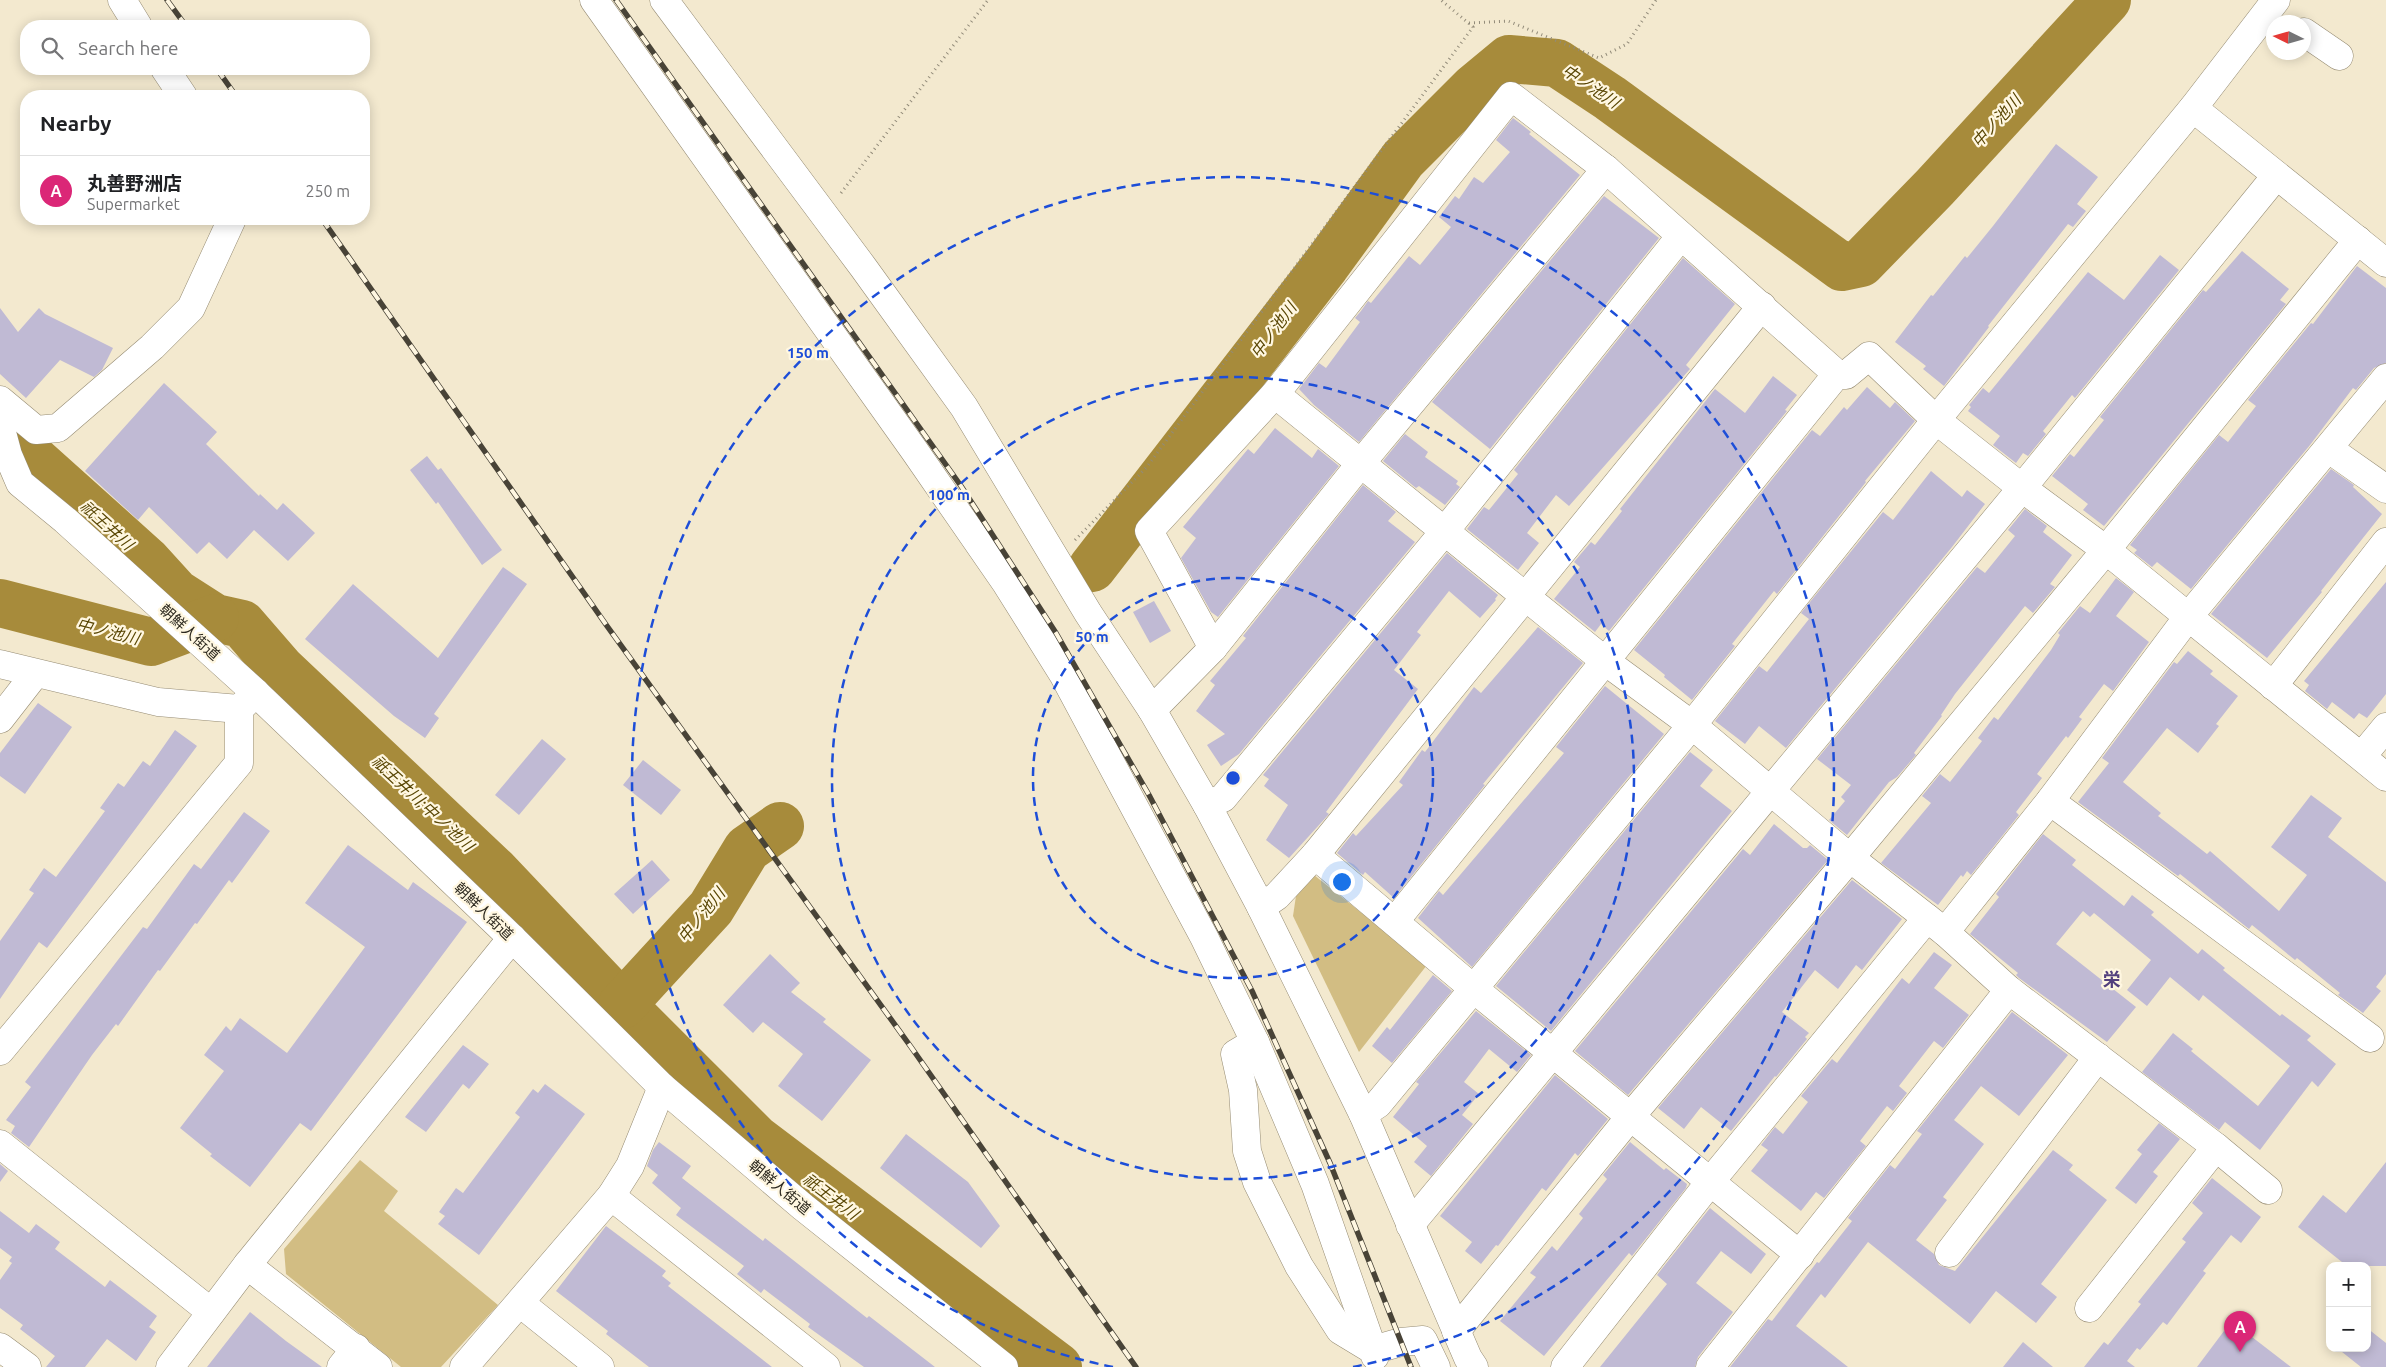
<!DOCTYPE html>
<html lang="en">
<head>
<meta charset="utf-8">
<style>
	body { margin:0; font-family:Ubuntu,"Noto Sans JP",sans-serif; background:#f6f6f6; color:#202124 }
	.controls { position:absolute; right:15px; bottom:15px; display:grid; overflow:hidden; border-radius:10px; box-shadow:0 2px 12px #0003 }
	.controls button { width:45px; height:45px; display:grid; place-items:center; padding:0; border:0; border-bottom:1px solid #e0e0e0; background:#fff; color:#202124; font:25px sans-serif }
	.compass { position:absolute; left:2266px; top:15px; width:45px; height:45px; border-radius:50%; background:#fff; box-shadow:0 2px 12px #0003; rotate:275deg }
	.you { position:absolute; left:1341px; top:881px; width:18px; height:18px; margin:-12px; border:4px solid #fff; border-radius:50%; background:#1a73e8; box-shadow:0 0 0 8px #1a73e833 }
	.badge { display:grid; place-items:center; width:32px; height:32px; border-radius:50%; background:#db2777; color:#fff; font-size:16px; font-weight:700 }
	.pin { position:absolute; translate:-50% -41px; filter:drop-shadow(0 1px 2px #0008) }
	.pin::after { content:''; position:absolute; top:26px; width:18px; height:15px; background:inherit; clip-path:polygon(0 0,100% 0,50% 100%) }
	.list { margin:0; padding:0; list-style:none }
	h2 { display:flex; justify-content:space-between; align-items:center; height:65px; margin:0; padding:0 20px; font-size:21px }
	h2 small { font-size:16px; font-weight:400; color:#757577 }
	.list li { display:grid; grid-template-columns:32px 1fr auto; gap:15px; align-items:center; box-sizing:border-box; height:70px; padding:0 20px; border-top:1px solid #e0e0e0 }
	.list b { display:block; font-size:19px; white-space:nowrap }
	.list p { margin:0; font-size:16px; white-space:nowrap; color:#757577 }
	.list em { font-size:16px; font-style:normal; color:#757577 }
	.icon { flex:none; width:28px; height:28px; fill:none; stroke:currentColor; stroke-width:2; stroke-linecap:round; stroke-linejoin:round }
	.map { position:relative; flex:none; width:2386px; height:1367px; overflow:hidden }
	.search { position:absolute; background:#fff; box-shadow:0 2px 12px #0003; left:20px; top:20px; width:350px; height:55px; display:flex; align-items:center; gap:12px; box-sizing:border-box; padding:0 18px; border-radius:20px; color:#757577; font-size:19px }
	.panel { position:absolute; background:#fff; box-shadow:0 2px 12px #0003; left:20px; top:90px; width:350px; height:135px; border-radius:20px }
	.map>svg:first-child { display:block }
	.green { fill:#d2bd83 }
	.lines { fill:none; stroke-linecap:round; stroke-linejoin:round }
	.river { stroke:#a78b3b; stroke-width:48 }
	.building { fill:#c0bad4 }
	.minor-casing { stroke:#968c74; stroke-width:29 }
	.path { stroke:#928b79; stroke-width:3; stroke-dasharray:1 4; stroke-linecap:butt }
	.minor { stroke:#fff; stroke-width:28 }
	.rail-casing { stroke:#484337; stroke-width:5.5 }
	.rail { stroke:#fff7e1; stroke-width:4; stroke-dasharray:11; stroke-linecap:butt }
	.ring { fill:none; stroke:#1d4ed8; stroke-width:2.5; stroke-dasharray:9 6 }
	.labels { text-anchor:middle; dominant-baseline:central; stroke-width:4.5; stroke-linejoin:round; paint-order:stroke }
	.street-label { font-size:15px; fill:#2d291f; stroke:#fff7e1 }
	.water-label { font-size:16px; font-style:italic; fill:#594604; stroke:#fff7e1 }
	.quarter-label { font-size:18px; font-weight:bold; fill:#53407d; stroke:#fff7e1 }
	.centre { fill:#1d4ed8; stroke:#fff7e1; stroke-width:2.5 }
	.ring-label { font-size:15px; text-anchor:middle; font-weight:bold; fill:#1d4ed8; stroke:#fff7e1; stroke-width:4.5; stroke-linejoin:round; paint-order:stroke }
</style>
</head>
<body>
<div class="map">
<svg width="2386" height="1367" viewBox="0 0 2386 1367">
	<rect width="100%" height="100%" fill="#f3e9cf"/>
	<g class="green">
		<path d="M1314,875L1427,965L1359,1052L1293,916L1296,896Z"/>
		<path d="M360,1160L398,1191L384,1211L498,1305L441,1367H401L286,1274L284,1249Z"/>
	</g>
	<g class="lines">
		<g class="river">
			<path d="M0,429L146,560L176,593L215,618L242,624L281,669L495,871L622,1005L756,1139L1058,1367"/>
			<path d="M1092,568L1326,265L1403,159L1474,88L1509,59L1557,63L1610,98L1842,267L1861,263L1935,187L2107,0"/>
			<path d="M0,603L151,642L215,618"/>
			<path d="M622,1005L711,908L747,849L780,826"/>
		</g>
	</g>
	<g class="building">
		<path d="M1513,118L1531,132L1529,134L1580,175L1359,442L1314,405L1299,389L1319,363L1326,368L1360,322L1355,318L1361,311L1368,301L1371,303L1409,256L1420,265L1451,227L1439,217L1455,196L1459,199L1474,177L1483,183L1510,152L1496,140Z"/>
		<path d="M2056,144L2098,177L2077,204L2086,211L2073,227L2068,224L1988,326L1989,327L1944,386L1923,369L1926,366L1895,342L1931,295L1933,296L1965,256L1967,258L1993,226Z"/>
		<path d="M1604,196L1659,238L1490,449L1432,402Z"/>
		<path d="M2242,251L2289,289L2280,300L2286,304L2104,526L2083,510L2088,504L2052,476L2070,454L2074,457L2104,420L2100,417L2203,290L2206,292Z"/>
		<path d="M2160,255L2179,270L2075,398L2072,395L2043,431L2046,434L2028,456L2023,453L2016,463L1993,445L2000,436L1968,411L1971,407L1969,405L1983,388L1989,393L2088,272L2124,300Z"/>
		<path d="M1683,258L1735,304L1686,365L1690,369L1569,506L1556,495L1527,533L1539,543L1518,570L1467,529L1484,507L1489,510L1518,474L1514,470Z"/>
		<path d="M2357,266L2386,288V363L2374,368L2356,390L2353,388L2310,445L2191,589L2157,562L2152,567L2134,553L2137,550L2130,545L2219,435L2228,442L2256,406L2248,400L2311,323L2313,324Z"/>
		<path d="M0,308L18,332L39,308L45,314L113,348L102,370L94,377L60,360L26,398L0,374Z"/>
		<path d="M1773,376L1797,395L1785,410L1787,411L1609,631L1601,624L1595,632L1554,599L1580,567L1574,562L1591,542L1595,545L1622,511L1620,509L1715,389L1745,413Z"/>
		<path d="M164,383L217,432L206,444L259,496L260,494L277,510L283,503L315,533L288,561L254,530L227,559L209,542L197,554L149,507L138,520L85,471Z"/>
		<path d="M1867,387L1890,408L1895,402L1915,421L1865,481L1866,482L1777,594L1774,591L1732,644L1735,646L1692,700L1664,677L1665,675L1634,650L1812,430L1820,436L1844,407L1847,410Z"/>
		<path d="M1275,428L1312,458L1318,449L1339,466L1218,617L1211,612L1181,558L1196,538L1183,527L1248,449L1254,454Z"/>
		<path d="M1405,434L1428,452L1425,457L1458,481L1456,484L1460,487L1445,505L1419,486L1416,488L1383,461Z"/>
		<path d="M427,456L438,470L441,468L502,550L482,565L438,502L436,504L410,470Z"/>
		<path d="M2331,469L2354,485L2353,487L2382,514L2321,591L2322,592L2267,658L2211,614Z"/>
		<path d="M1931,471L1962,497L1967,490L1985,504L1952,547L1786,748L1759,726L1745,744L1715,721L1759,666L1767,672L1809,619L1801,613L1883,512L1893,520Z"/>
		<path d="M1363,485L1396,512L1388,521L1415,542L1239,754L1221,766L1207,745L1225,734L1196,711L1215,685L1210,681L1246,638L1243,636Z"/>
		<path d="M2025,509L2047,526L2043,532L2072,555L2050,584L2055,587L2033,613L2025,606L1955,694L1941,715L1942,716L1914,753L1916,755L1897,777L1889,782L1847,835L1829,820L1845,801L1841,797L1851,785L1817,759L1977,567L1985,573L2015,536L2008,530Z"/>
		<path d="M1447,553L1498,595L1495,599L1496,600L1480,618L1449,591L1417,632L1421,635L1394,670L1418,689L1326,812L1329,814L1289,858L1266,840L1288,805L1264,786L1269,779L1263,775Z"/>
		<path d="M503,567L527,584L434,714L439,718L425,738L394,716L305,639L353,584L438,658Z"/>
		<path d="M2116,578L2134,592L2116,616L2149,642L2113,691L2104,684L2079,717L2082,719L2068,738L2066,736L2037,774L2042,778L2016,812L2019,815L1971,875L1967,871L1963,877L1961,875L1938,905L1881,863L1931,803L1922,796L1940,774L1950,782L1982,741L1978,738L1994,717L1998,720L2051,650L2060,635L2058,633L2080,606L2090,613Z"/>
		<path d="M2386,582V694L2367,718L2359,713L2354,719L2332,702L2327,709L2305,691L2309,685L2304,681Z"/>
		<path d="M1154,601L1171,631L1150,643L1133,612Z"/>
		<path d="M1538,627L1583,663L1483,784L1485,785L1394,898L1365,872L1363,875L1337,853L1353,833L1356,836L1403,785L1399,782L1422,750L1425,752L1474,687L1481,693Z"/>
		<path d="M2188,651L2213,671L2210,674L2238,696L2216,724L2219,726L2198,753L2167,728L2123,782L2161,813L2158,816L2207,854L2210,851L2279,911L2307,875L2271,847L2311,795L2342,818L2328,837L2386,882V974L2376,987L2381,991L2363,1013L2338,995L2340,993L2297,958L2295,960L2252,925L2249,929L2180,874L2178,876L2078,802L2109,763L2102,758L2174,662L2177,664Z"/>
		<path d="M1605,686L1664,734L1472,967L1418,918L1439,891L1443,895L1564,753L1556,747Z"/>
		<path d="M38,703L72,727L25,794L0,776V753Z"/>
		<path d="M175,730L197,746L47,948L39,942L0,999V941L34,893L29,890L44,868L56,877L105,811L100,808L118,783L124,787L143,761L150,766Z"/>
		<path d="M542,739L566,759L519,815L495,795Z"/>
		<path d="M1690,752L1713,770L1700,786L1732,811L1551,1031L1496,986Z"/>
		<path d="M643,760L681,790L661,815L623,785Z"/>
		<path d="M244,812L270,831L232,883L229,880L197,924L195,923L160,971L158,970L118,1026L116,1024L92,1055L29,1147L11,1133L15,1126L6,1120L31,1087L25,1082L143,927L147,929L194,864L201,869Z"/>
		<path d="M1774,824L1803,848H1807L1810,845L1828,860L1628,1095L1575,1051L1743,849L1750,855Z"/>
		<path d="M2043,834L2076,860L2072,865L2124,906L2132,895L2154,912L2151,915L2198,954L2202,949L2225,968L2223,970L2280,1016L2282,1014L2311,1036L2307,1040L2336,1064L2318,1087L2312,1081L2260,1150L2225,1122L2219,1130L2142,1072L2173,1033L2193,1049L2191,1051L2258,1106L2290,1066L2203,995L2199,1001L2170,977L2147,1006L2127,990L2151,960L2094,913L2090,917L2083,911L2056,944L2136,1007L2107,1042L2019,978L2016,975L2018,973L1970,934L1999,897L1996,894Z"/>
		<path d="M348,845L408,890L413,882L467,922L311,1131L300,1123L250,1187L210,1156L212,1154L180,1128L224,1071L204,1055L226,1026L231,1031L240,1018L287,1053L365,947L305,903Z"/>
		<path d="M652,860L670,880L633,914L614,894Z"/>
		<path d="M1852,880L1902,919L1862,970L1856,965L1838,989L1815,970L1782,1012L1809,1033L1805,1037L1807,1039L1776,1077L1775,1076L1731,1131L1701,1107L1684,1129L1658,1108Z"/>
		<path d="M1934,952L1952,965L1934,988L1969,1015L1943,1048L1934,1041L1899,1086L1907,1093L1893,1111L1887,1106L1860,1141L1866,1146L1824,1198L1816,1192L1801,1211L1751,1171L1768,1150L1761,1145L1775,1127L1783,1134L1808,1102L1801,1096L1832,1059L1837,1063L1902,978L1909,984Z"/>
		<path d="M770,954L800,983L791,992L826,1019L823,1022L871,1060L822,1121L778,1086L803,1054L763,1022L753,1033L723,1005Z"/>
		<path d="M1433,975L1452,991L1392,1063L1372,1046L1387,1027L1390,1030Z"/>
		<path d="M1476,1011L1531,1055L1517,1072L1489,1049L1464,1082L1479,1094L1462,1115L1473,1124L1431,1176L1414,1162L1427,1146L1393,1117L1419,1084L1416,1082Z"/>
		<path d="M2012,1012L2068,1055L2019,1116L1981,1086L1954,1120L1984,1144L1943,1197L1947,1200L1916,1240L1934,1254L1939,1265L1955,1271L2053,1150L2073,1165L2069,1170L2107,1200L2041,1284L2057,1297L2036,1323L1996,1291L1970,1324L1868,1242L1825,1298L1821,1294L1796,1326L1848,1367H1730L1768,1319L1772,1321L1817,1262L1819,1263L1852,1221L1848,1218L1890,1165L1895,1169L1922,1134L1917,1131Z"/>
		<path d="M463,1045L489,1064L469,1089L463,1084L426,1132L405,1117Z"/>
		<path d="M1555,1075L1608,1119L1578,1156L1575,1153L1546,1191L1542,1188L1498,1246L1496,1245L1481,1264L1465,1251L1472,1242L1440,1216Z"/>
		<path d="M545,1084L585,1114L479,1255L438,1224L445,1216L439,1212L456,1188L463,1193L520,1117L515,1113L533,1089L538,1093Z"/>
		<path d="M2159,1123L2180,1139L2153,1172L2158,1176L2136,1204L2115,1188L2142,1154L2137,1150Z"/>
		<path d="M906,1134L968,1182L1000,1226L981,1248L880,1168Z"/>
		<path d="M659,1142L691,1166L682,1178L763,1241L765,1238L867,1318L869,1316L935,1367H864L808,1327L810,1324L764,1289L761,1293L737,1274L744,1266L676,1215L681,1208L652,1183L658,1175L647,1166L653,1150Z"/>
		<path d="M1630,1142L1664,1170L1666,1168L1687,1184L1686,1188L1632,1256L1629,1253L1544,1356L1500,1321L1536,1277L1530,1273L1552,1246L1557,1251L1583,1218L1579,1214L1607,1179L1603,1175Z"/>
		<path d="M2386,1162V1266H2347L2298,1227L2323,1195L2346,1213Z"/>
		<path d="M0,1164L8,1171L0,1182Z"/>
		<path d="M2212,1178L2261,1217L2241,1243L2231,1235L2203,1271L2206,1273L2167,1325L2163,1322L2140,1350L2137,1348L2127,1361L2135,1367H2084L2104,1342L2108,1345L2141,1304L2138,1302L2186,1242L2182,1239L2203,1213L2192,1203Z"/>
		<path d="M1710,1208L1766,1254L1751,1274L1721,1251L1696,1283L1733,1312L1698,1357L1695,1367H1600L1667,1284L1657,1275Z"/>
		<path d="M0,1211L29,1233L36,1224L60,1242L55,1249L105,1287L110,1280L157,1316L149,1327L156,1332L136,1361L107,1339L85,1367H46L55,1356L20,1329L23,1325L0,1308V1280L12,1263L9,1261L12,1257L0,1248Z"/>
		<path d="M606,1226L666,1271L662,1276L671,1283L668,1286L772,1367H649L606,1334L608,1331L556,1291Z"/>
		<path d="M250,1312L286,1341L322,1367H207Z"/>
		<path d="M2239,1327L2291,1367H2197L2224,1331L2232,1337Z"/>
		<path d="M2367,1328L2386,1343V1367H2361L2337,1348H2367Z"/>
		<path d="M2023,1342L2053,1367H2003Z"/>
	</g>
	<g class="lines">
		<defs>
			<g id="minor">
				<path d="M122,0L138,26"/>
				<path d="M594,0L914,450L1006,583L1063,674L1204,937L1255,1042L1315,1184L1373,1350L1401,1342L1423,1340L1436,1367"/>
				<path d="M664,0L863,267L964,407L1088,613L1152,710L1207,805L1261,907L1363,1114L1468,1358L1474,1367"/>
				<path d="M2304,32L2339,56"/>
				<path d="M165,69L183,96"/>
				<path d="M2193,108L2386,263"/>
				<path d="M1275,394L1605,661L1692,725L1850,858L1945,932L2009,990L2216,1147L2268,1190"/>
				<path d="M0,400L36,430L58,428L152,347L191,308L232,219"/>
				<path d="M0,425L8,455L20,483L65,520L256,693L512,938L662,1087L803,1207L1004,1367"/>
				<path d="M2329,449L2386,489"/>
				<path d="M1213,648L1149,531L1275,394L1511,96L1606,169L1837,374"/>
				<path d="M0,664L158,702L239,709"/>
				<path d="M2273,686L2386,542"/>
				<path d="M1152,710L1213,648L1361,463L1606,169"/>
				<path d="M0,719L35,674"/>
				<path d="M2362,756L2386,727"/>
				<path d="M2050,801L2370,1038"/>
				<path d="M1207,805L1223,798L1444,532L1680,237"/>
				<path d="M1315,855L1474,989L1800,1255"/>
				<path d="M1261,907L1277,896L1315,855L1762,306"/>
				<path d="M1395,921L1837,374L1846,375L1869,356L1936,420L2022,488L2106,550L2386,777"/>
				<path d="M1945,932L2050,801L2188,617L2386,378"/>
				<path d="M1255,1042L1235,1054L1243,1090L1247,1151L1257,1182L1299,1266L1340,1330L1373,1350L1375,1356"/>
				<path d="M0,1051L239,763V709L256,693"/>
				<path d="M1363,1114L1378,1104L1692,725L1936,420L2193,108L2276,0"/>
				<path d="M0,1144L211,1312"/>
				<path d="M611,1196L826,1367"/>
				<path d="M1410,1225L2022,488L2276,176"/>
				<path d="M1949,1253L2098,1057"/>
				<path d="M247,1265L378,1367"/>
				<path d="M520,1303L600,1367"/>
				<path d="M2089,1308L2216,1147"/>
				<path d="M1456,1331L1630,1117L1850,858L2106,550L2358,240"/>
				<path d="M0,1347L27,1367"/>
				<path d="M170,1367L247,1265L512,938"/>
				<path d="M341,1367L356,1348"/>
				<path d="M464,1367L611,1196L630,1166L662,1087"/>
				<path d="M1565,1367L1710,1182L1927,918"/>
				<path d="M1710,1367L2009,990"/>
			</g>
		</defs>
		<use href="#minor" class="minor-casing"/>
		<g class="path">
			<path d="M1469,23L1508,21L1599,58L1627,44L1656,0"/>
			<path d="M841,193L988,0"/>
			<path d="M1075,540L1146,468L1473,27L1441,0"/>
		</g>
		<use href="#minor" class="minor"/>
		<defs>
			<g id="rail">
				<path d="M167,0L186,26"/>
				<path d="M616,0L961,486L1056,633L1149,795L1252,991L1330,1163L1411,1367"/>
				<path d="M217,69L236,96"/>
				<path d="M322,219L607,626L911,1047L1136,1367"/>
			</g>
		</defs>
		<use href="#rail" class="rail-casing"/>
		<use href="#rail" class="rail"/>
	</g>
	<g class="ring">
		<circle cx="1233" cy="778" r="200"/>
		<circle cx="1233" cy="778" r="401"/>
		<path d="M1113 1367A601 601 0 1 1 1353 1367"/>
	</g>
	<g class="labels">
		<g class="street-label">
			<text transform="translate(190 632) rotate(42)">朝鮮人街道</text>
			<text transform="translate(484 911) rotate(44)">朝鮮人街道</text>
			<text transform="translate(780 1187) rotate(40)">朝鮮人街道</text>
		</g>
		<g class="water-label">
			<text transform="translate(1591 86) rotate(34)">中ノ池川</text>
			<text transform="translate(1996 121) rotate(-48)">中ノ池川</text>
			<text transform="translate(1273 330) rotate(-53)">中ノ池川</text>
			<text transform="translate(107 525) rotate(42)">祇王井川</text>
			<text transform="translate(108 631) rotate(14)">中ノ池川</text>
			<text transform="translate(423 803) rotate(43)">祇王井川;中ノ池川</text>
			<text transform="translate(701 915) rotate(-51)">中ノ池川</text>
			<text transform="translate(831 1196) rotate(37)">祇王井川</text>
		</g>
		<g class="quarter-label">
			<text x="2112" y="979">栄</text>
		</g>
	</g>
	<circle cx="1233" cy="778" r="8" class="centre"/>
	<g class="ring-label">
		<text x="808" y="358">150 m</text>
		<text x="949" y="500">100 m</text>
		<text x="1092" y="642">50 m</text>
	</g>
</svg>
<div class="controls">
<button>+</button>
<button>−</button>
</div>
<svg class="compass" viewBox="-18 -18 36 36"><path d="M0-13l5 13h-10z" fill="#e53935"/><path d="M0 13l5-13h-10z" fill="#757577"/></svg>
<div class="you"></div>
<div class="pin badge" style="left:2240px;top:1352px">A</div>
<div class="search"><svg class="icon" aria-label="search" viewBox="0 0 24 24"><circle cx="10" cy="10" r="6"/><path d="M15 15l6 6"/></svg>Search here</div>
<section class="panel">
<h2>Nearby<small></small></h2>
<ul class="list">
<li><span class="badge">A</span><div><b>丸善野洲店</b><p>Supermarket</p></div><em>250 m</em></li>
</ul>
</section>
</div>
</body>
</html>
